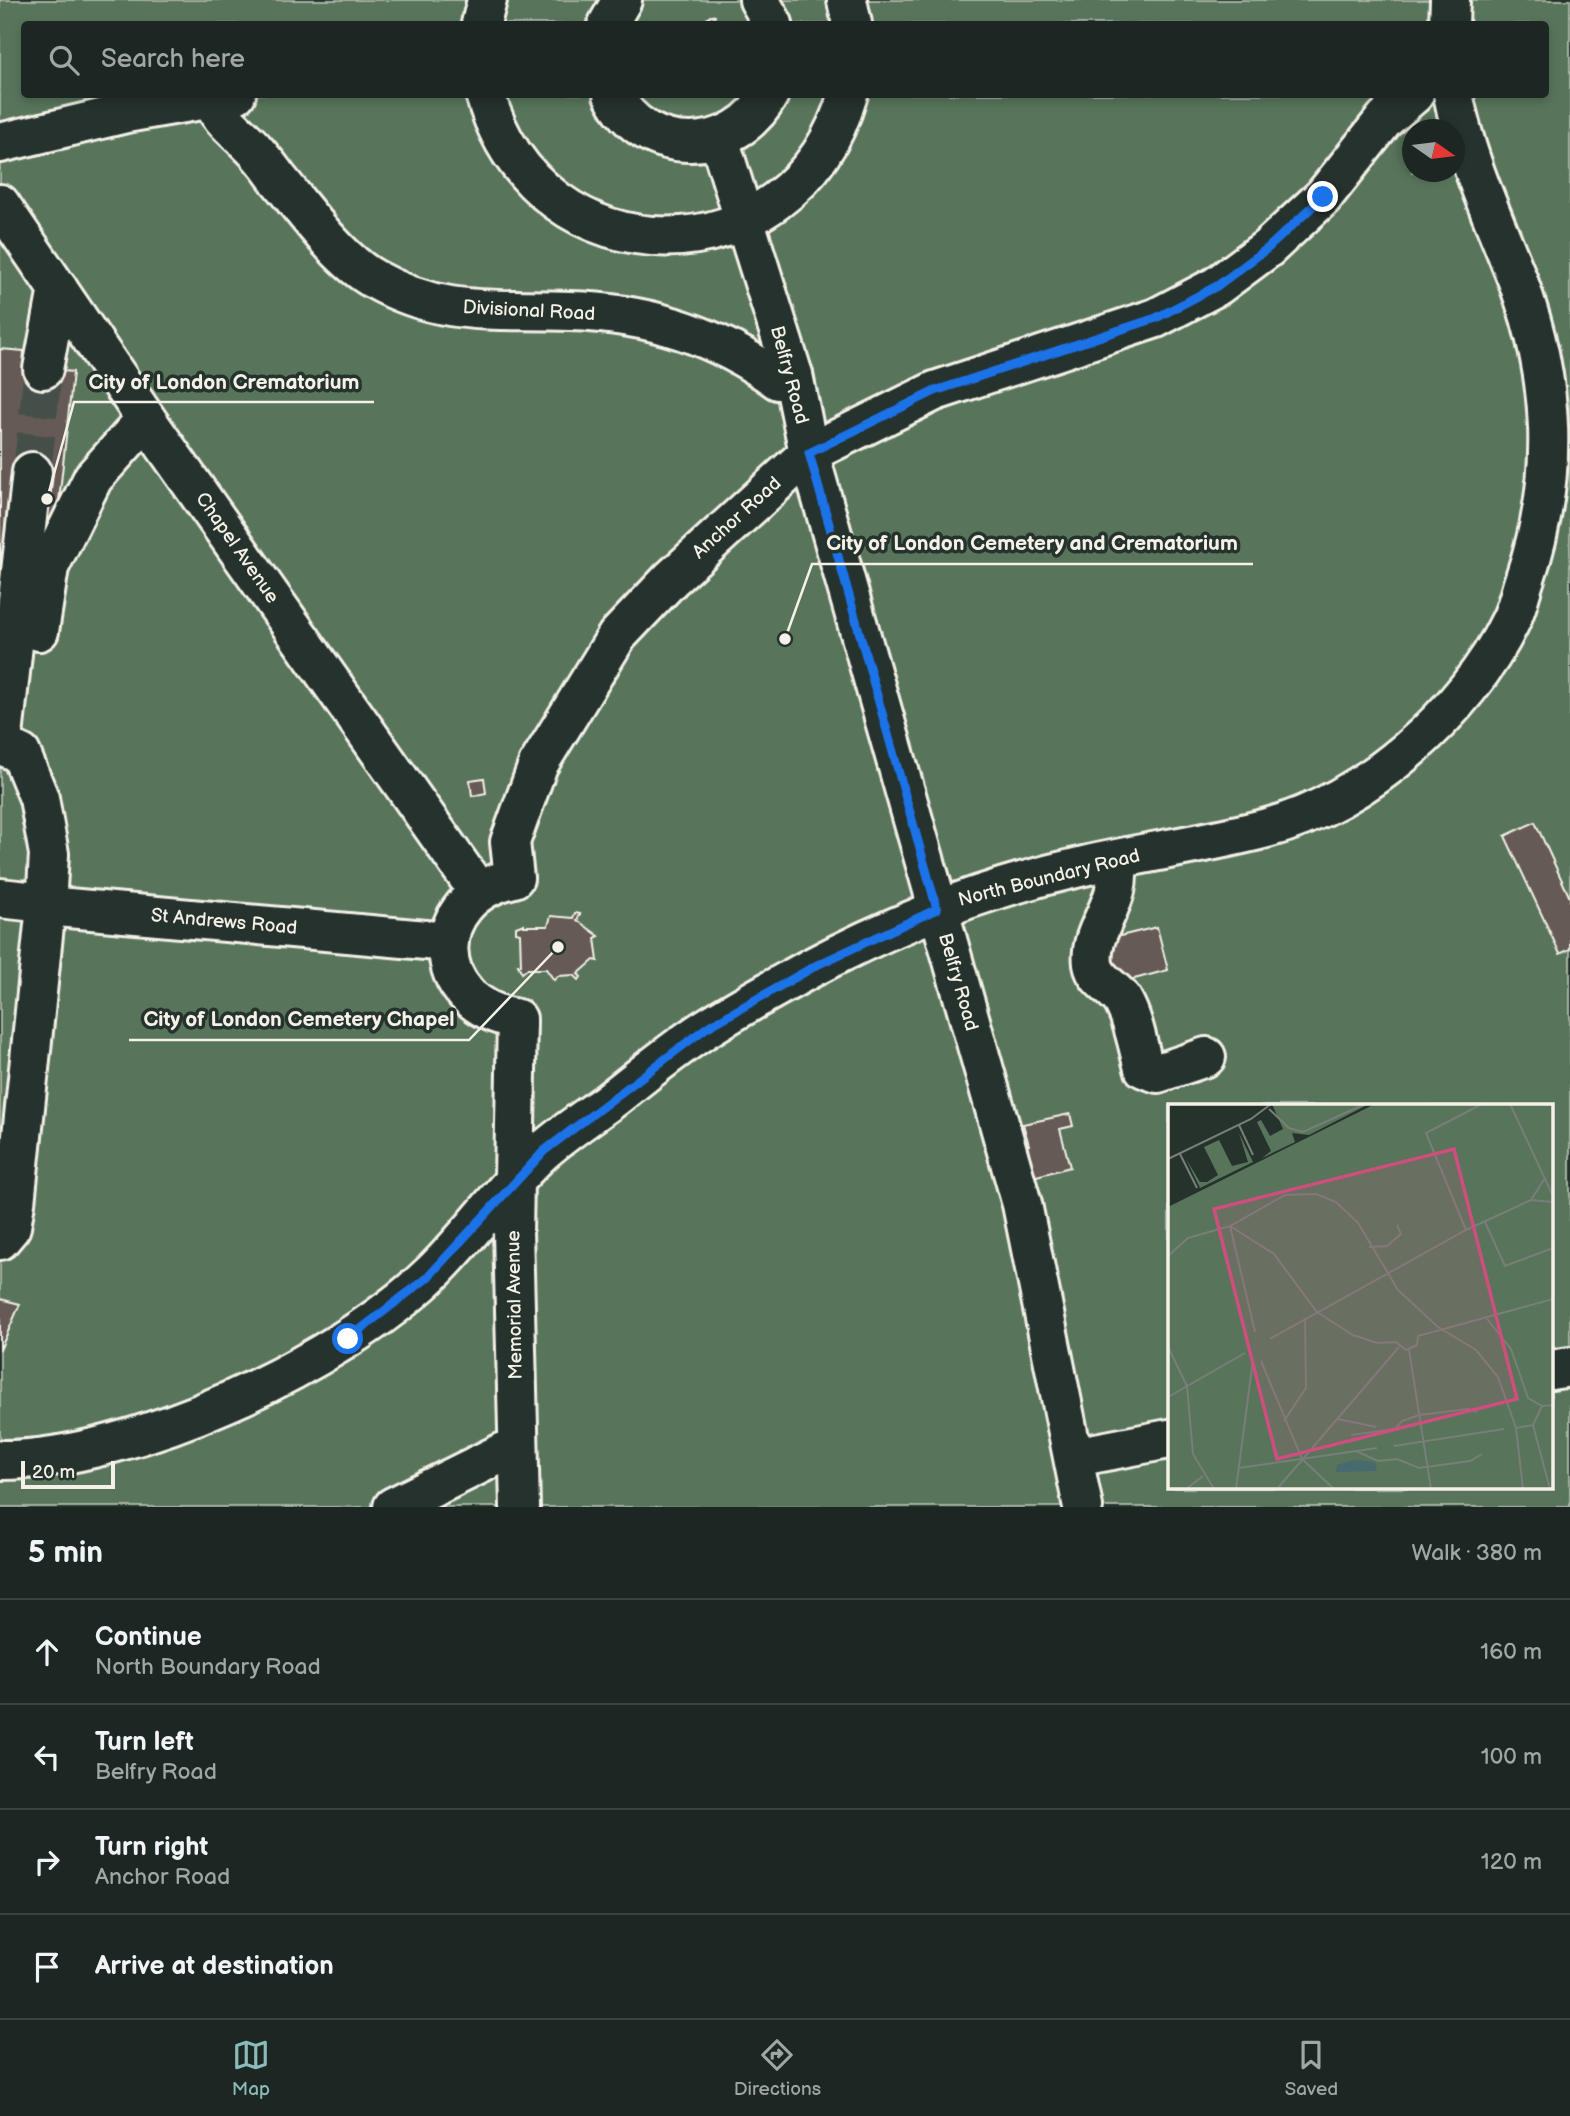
<!DOCTYPE html>
<html lang="en">
<head>
<meta charset="utf-8">
<style>
	body { margin:0; font-family:"Balsamiq Sans",sans-serif; background:#29322f; color:#f1f3f6 }
	.compass { position:absolute; left:1402px; top:119px; width:63px; height:63px; border-radius:50%; background:#1c2622; box-shadow:0 4px 10px #0003; rotate:104deg }
	.scale { position:absolute; left:21px; bottom:18px; width:94px; box-sizing:border-box; padding-left:7px; border:4px solid #f4f1e8; border-top:0; font-size:19px; line-height:24px; white-space:nowrap; color:#f4f1e8; -webkit-text-stroke:5px #26332d; paint-order:stroke }
	.stop { position:absolute; width:21px; height:21px; margin:-16px; border:5px solid #1a73e8; border-radius:50%; background:#fff }
	.stop.end { background:#1a73e8; border-color:#fff; box-shadow:0 2px 7px #0008 }
	.list { margin:0; padding:0; list-style:none }
	h2 { display:flex; justify-content:space-between; align-items:center; height:91px; margin:0; padding:0 28px; font-size:30px }
	h2 small { font-size:23px; font-weight:400; color:#a0a5a5 }
	.list li { display:grid; grid-template-columns:46px 1fr auto; gap:21px; align-items:center; box-sizing:border-box; height:105px; padding:0 28px; border-top:2px solid #3a4340 }
	.list b { display:block; font-size:26px; white-space:nowrap }
	.list p { margin:0; font-size:23px; white-space:nowrap; color:#a0a5a5 }
	.list em { font-size:23px; font-style:normal; color:#a0a5a5 }
	.icon { flex:none; width:38px; height:38px; fill:none; stroke:currentColor; stroke-width:2; stroke-linecap:round; stroke-linejoin:round }
	.map { position:relative; flex:none; width:1570px; height:1507px; overflow:hidden }
	.search { position:absolute; background:#1c2622; box-shadow:0 4px 10px #0003; left:21px; right:21px; top:21px; height:77px; display:flex; align-items:center; gap:18px; box-sizing:border-box; padding:0 24px; border-radius:7px; color:#a0a5a5; font-size:26px }
	.sheet { height:511px; background:#1c2622 }
	nav { display:flex; justify-content:space-around; align-items:center; box-sizing:border-box; height:98px; border-top:2px solid #3a4340; background:#1c2622; font-size:19px; color:#a0a5a5 }
	nav a { display:grid; justify-items:center; gap:4px }
	nav .on { color:#8bbbb9 }
	.map>svg:first-child { display:block }
	.green { fill:#58755c; stroke:#a6b3a2; stroke-width:2; fill-rule:evenodd }
	.building { fill:#655a54; stroke:#f4f1e8; stroke-width:2 }
	.lines { fill:none; stroke-linecap:round; stroke-linejoin:round }
	.minor-tunnel { stroke:#455049; stroke-width:38; stroke-dasharray:38 19; stroke-linecap:butt }
	.minor-casing { stroke:#f4f1e8; stroke-width:44 }
	.minor { stroke:#26332d; stroke-width:38 }
	.route { stroke:#1a73e8; stroke-width:9 }
	.labels { text-anchor:middle; dominant-baseline:central; stroke-width:7; stroke-linejoin:round; paint-order:stroke }
	.street-label { font-size:19px; fill:#f4f1e8; stroke:#26332d }
	.inset-road { fill:none; stroke:#787f78; stroke-width:2 }
	.view { fill:#ce4e7e; fill-opacity:0.15; stroke:#ce4e7e; stroke-width:3.5 }
	.inset-edge { fill:none; stroke:#f4f1e8; stroke-width:3.5 }
	.leader { fill:none; stroke:#f4f1e8; stroke-width:2.5 }
	.callout-dot { fill:#f4f1e8; stroke:#26332d; stroke-width:2.5 }
	.callout-label { font-size:21px; text-anchor:middle; font-weight:bold; fill:#f4f1e8; stroke:#26332d; stroke-width:7; stroke-linejoin:round; paint-order:stroke }
</style>
</head>
<body>
<div class="map">
<svg width="1570" height="1507" viewBox="0 0 1570 1507">
	<rect width="100%" height="100%" fill="#26332d"/>
	<filter id="ink" filterUnits="userSpaceOnUse"><feTurbulence type="fractalNoise" baseFrequency=".0143" numOctaves="2"/><feDisplacementMap in="SourceGraphic" scale="14" xChannelSelector="R" yChannelSelector="G"/><feConvolveMatrix kernelMatrix="1 2 1 2 8 2 1 2 1" color-interpolation-filters="sRGB"/></filter>
	<g filter="url(#ink)">
		<path class="green" d="M0,0H1570V1507H0ZM24,24H1546V94H24ZM1412,130H1454V172H1412ZM1169,1106H1551V1488H1169Z"/>
		<g class="building">
			<path d="M711,15L715,16L714,19L725,24H701Z"/>
			<path d="M0,349L24,351L23,367L73,372L56,529L32,526L0,609Z"/>
			<path d="M484,778L486,793L472,796L470,780Z"/>
			<path d="M1535,822L1570,898V949L1560,954L1505,836Z"/>
			<path d="M575,913L580,914L577,920L599,936L595,938L598,961L594,960L578,974L581,977L579,980L574,975L558,976L554,980L546,969H527L522,973L518,965H521L520,933L516,932V927L524,924V926H548L551,916L573,918Z"/>
			<path d="M1157,927L1168,970L1119,983L1108,939Z"/>
			<path d="M1070,1114L1073,1126L1060,1129L1070,1167L1033,1177L1025,1147L1029,1145L1023,1124Z"/>
			<path d="M0,1299L20,1304L0,1350Z"/>
		</g>
		<g class="lines">
			<path class="minor-tunnel" d="M32,472L43,369"/>
			<defs>
				<g id="minor">
					<path d="M759,0L773,24"/>
					<path d="M847,0L852,24"/>
					<path d="M481,24L487,0"/>
					<path d="M608,24L622,0"/>
					<path d="M1449,24L1450,0"/>
					<path d="M485,94C539,284 794,284 848,94"/>
					<path d="M613,94C645,159 736,157 769,94"/>
					<path d="M211,99C221,122 240,133 256,151C264,160 272,170 279,180C304,210 339,260 374,279C443,318 496,308 570,311C646,313 717,335 778,380L793,375"/>
					<path d="M719,139L793,375L809,453L1022,1204L1083,1507"/>
					<path d="M0,143L126,113L236,94"/>
					<path d="M0,204L146,419L478,891"/>
					<path d="M43,369L58,289"/>
					<path d="M39,631L49,567L93,478L146,419"/>
					<path d="M1115,861C1126,900 1088,928 1093,964C1096,981 1115,988 1123,1001C1134,1020 1138,1047 1144,1068L1158,1073L1206,1057"/>
					<path d="M0,898L36,902L46,906L448,942"/>
					<path d="M0,1240L11,1227L15,1203L46,906L49,854L39,798L21,754L2,745L32,472"/>
					<path d="M1551,1370L1570,1367"/>
					<path d="M1075,1457L1169,1439"/>
					<path d="M0,1460C131,1461 338,1364 432,1273C471,1235 502,1189 542,1152C562,1134 585,1119 607,1103C641,1077 674,1048 710,1026C743,1005 777,987 811,968C897,922 989,887 1084,866C1144,852 1207,844 1267,828C1364,803 1467,712 1510,622C1517,609 1520,592 1525,578C1559,477 1555,381 1518,281C1493,216 1467,164 1453,94"/>
					<path d="M393,1507L504,1452L518,1449"/>
					<path d="M520,1507L513,1231L517,1019C427,1004 425,897 514,878L510,842L538,765L617,636L671,579L809,453L935,391L1156,318L1217,286L1268,248L1323,197L1385,119L1414,94"/>
				</g>
			</defs>
			<use href="#minor" class="minor-casing"/>
			<use href="#minor" class="minor"/>
		</g>
	</g>
	<g class="lines" filter="url(#ink)">
		<path class="route" d="M348,1339L427,1278L544,1151L706,1028L817,965L937,909L809,453L935,391L1156,318L1217,286L1268,248L1323,197"/>
	</g>
	<g class="labels">
		<g class="street-label">
			<text transform="translate(529 311) rotate(3)">Divisional Road</text>
			<text transform="translate(789 375) rotate(75)">Belfry Road</text>
			<text transform="translate(737 518) rotate(-42)">Anchor Road</text>
			<text transform="translate(237 548) rotate(55)">Chapel Avenue</text>
			<text transform="translate(1049 878) rotate(-14)">North Boundary Road</text>
			<text transform="translate(224 922) rotate(5)">St Andrews Road</text>
			<text transform="translate(958 982) rotate(74)">Belfry Road</text>
			<text transform="translate(515 1305) rotate(-91)">Memorial Avenue</text>
		</g>
	</g>
	<g transform="translate(1168 1104)">
		<rect width="385" height="385" fill="#26332d"/>
		<path d="M104,0H201L141,31L124,29L127,38L94,54L103,47L89,18L93,16L102,32L115,25ZM207,0H385V385H0V103ZM71,29L85,58L32,84L18,55L32,78H39L50,71L36,43L51,36L64,62L80,58Z" fill="#58755c"/>
		<path d="M185,356L207,358L209,367L168,368L169,361Z" fill="#486a6e"/>
		<path class="inset-road" d="M342,0L385,92M101,5L121,24L135,28L197,0M71,21L85,51M12,50L29,84M0,55L83,15L103,0M363,96L377,74M317,118L337,162L385,144M62,122L106,150L149,208L185,231L209,239L228,238L238,246L249,241L250,232L385,195M62,122L87,228M298,126L258,29L314,0M201,143L219,142L233,130L229,121M0,152L20,134L62,122L117,91L148,90L168,98L190,119L230,186L270,223L308,246L330,273L348,324L355,385M319,215L343,245L360,294L374,302M102,235L298,126L363,96L385,98M0,243L19,282L25,350L46,385M241,246L263,385M93,257L134,355L166,385M0,293L77,249M170,315L208,323M116,317L138,284L137,214M365,321L382,385M348,324L365,321L374,302L385,301M183,331L227,325L234,317L251,311L300,305L309,308M226,342L336,325M188,347L210,357L229,355L251,364L302,357L314,350M71,364L209,344M18,385L35,372M68,385L85,256M109,385L231,243"/>
		<path class="view" d="M286,45L349,295L109,355L46,105Z"/>
		<rect width="385" height="385" class="inset-edge"/>
	</g>
	<path class="leader" d="M47 499L74 402H374M785 639L812 564H1253M558 947L469 1040H129"/>
	<g class="callout-dot">
		<circle cx="47" cy="499" r="7"/>
		<circle cx="785" cy="639" r="7"/>
		<circle cx="558" cy="947" r="7"/>
	</g>
	<g class="callout-label">
		<text x="224" y="389">City of London Crematorium</text>
		<text x="1032" y="550">City of London Cemetery and Crematorium</text>
		<text x="299" y="1026">City of London Cemetery Chapel</text>
	</g>
</svg>
<svg class="compass" viewBox="-18 -18 36 36"><path d="M0-13l5 13h-10z" fill="#e53935"/><path d="M0 13l5-13h-10z" fill="#a0a5a5"/></svg>
<div class="scale">20 m</div>
<div class="stop" style="left:348px;top:1339px"></div>
<div class="stop end" style="left:1323px;top:197px"></div>
<div class="search"><svg class="icon" aria-label="search" viewBox="0 0 24 24"><circle cx="10" cy="10" r="6"/><path d="M15 15l6 6"/></svg>Search here</div>
</div>
<section class="sheet">
<h2>5 min<small>Walk · 380 m</small></h2>
<ul class="list">
<li><svg class="icon" aria-label="ahead" viewBox="0 0 24 24"><path d="M12 20V5M6 11l6-6 6 6"/></svg><div><b>Continue</b><p>North Boundary Road</p></div><em>160 m</em></li>
<li><svg class="icon" aria-label="left" viewBox="0 0 24 24"><path d="M17 20v-9H6M10 6l-5 5 5 5"/></svg><div><b>Turn left</b><p>Belfry Road</p></div><em>100 m</em></li>
<li><svg class="icon" aria-label="right" viewBox="0 0 24 24"><path d="M7 20v-9h11M14 6l5 5-5 5"/></svg><div><b>Turn right</b><p>Anchor Road</p></div><em>120 m</em></li>
<li><svg class="icon" aria-label="arrive" viewBox="0 0 24 24"><path d="M6 21V4h12l-3 4 3 4H6"/></svg><div><b>Arrive at destination</b></div></li>
</ul>
</section>
<nav>
<a class="on"><svg class="icon" aria-label="map" viewBox="0 0 24 24"><path d="M3 6l6-2 6 2 6-2v14l-6 2-6-2-6 2zM9 4v14M15 6v14"/></svg>Map</a>
<a><svg class="icon" aria-label="directions" viewBox="0 0 24 24"><path d="M12 3l9 9-9 9-9-9zM9 14v-3h6M13 9l2 2-2 2"/></svg>Directions</a>
<a><svg class="icon" aria-label="saved" viewBox="0 0 24 24"><path d="M7 4h10v16l-5-4-5 4z"/></svg>Saved</a>
</nav>
</body>
</html>
